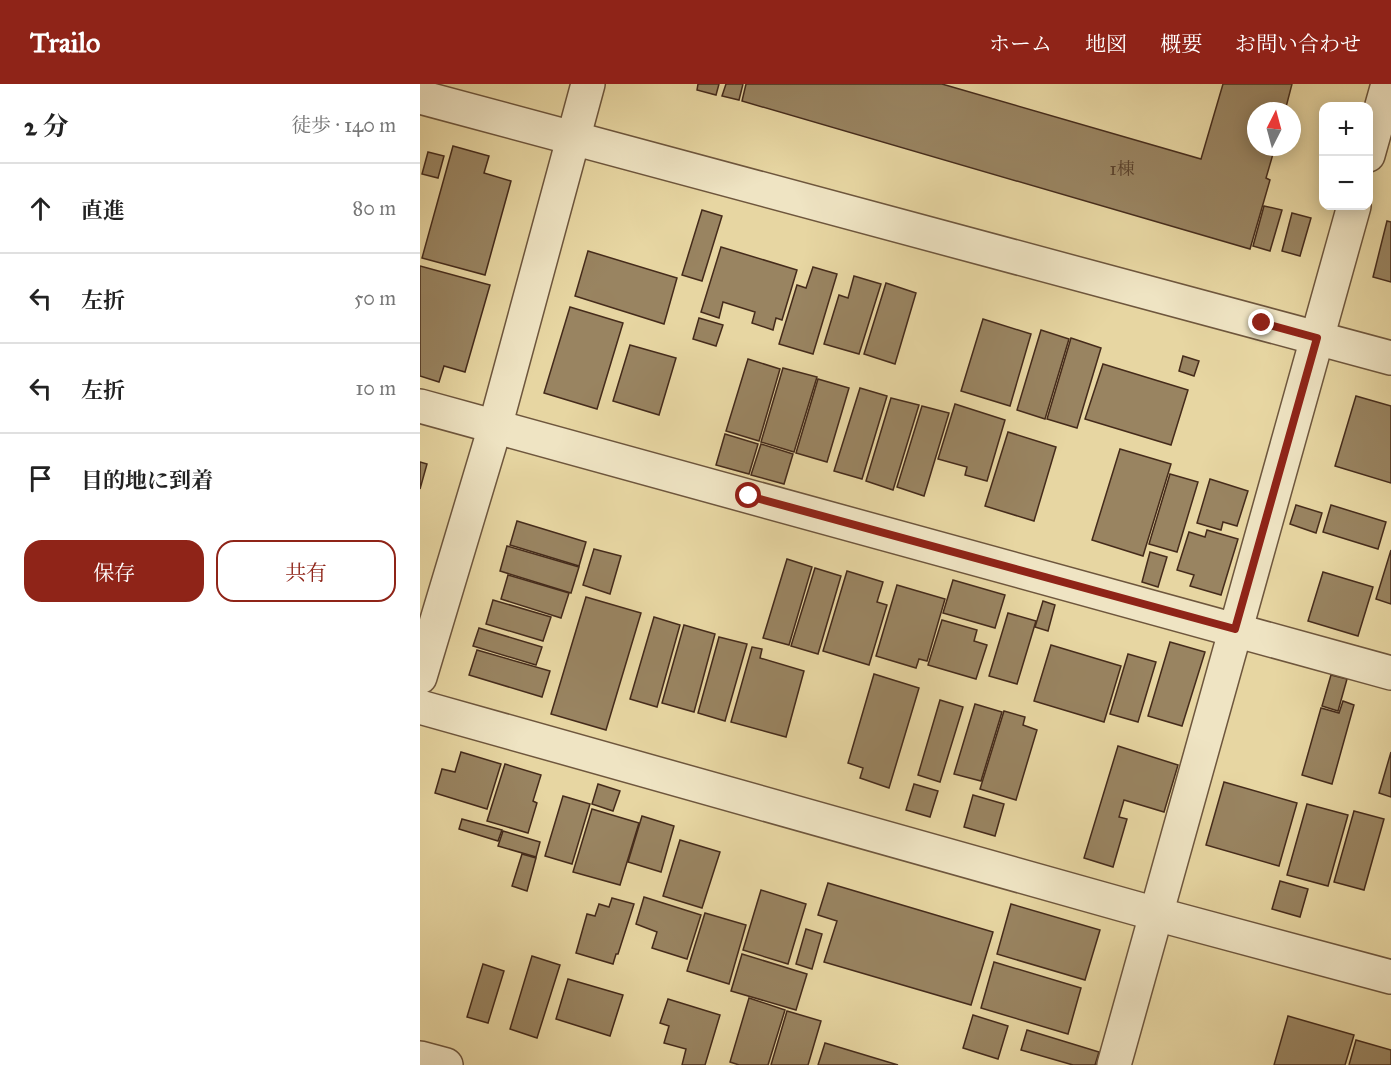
<!DOCTYPE html>
<html lang="ja">
<head>
<meta charset="utf-8">
<style>
	body { margin:0; font-family:"IM FELL Great Primer","Noto Serif JP",serif; background:#f6f6f6; color:#222 }
	.controls { position:absolute; right:18px; top:18px; display:grid; overflow:hidden; border-radius:12px; box-shadow:0 3px 15px #0003 }
	.controls button { width:54px; height:54px; display:grid; place-items:center; padding:0; border:0; border-bottom:2px solid #e0e0e0; background:#fff; color:#222; font:30px sans-serif }
	.compass { position:absolute; left:827px; top:18px; width:54px; height:54px; border-radius:50%; background:#fff; box-shadow:0 3px 15px #0003; rotate:6deg }
	.stop { position:absolute; width:18px; height:18px; margin:-14px; border:4px solid #8f2418; border-radius:50%; background:#fff }
	.stop.end { background:#8f2418; border-color:#fff; box-shadow:0 2px 6px #0008 }
	.list { margin:0; padding:0; list-style:none }
	h2 { display:flex; justify-content:space-between; align-items:center; height:78px; margin:0; padding:0 24px; font-size:26px }
	h2 small { font-size:20px; font-weight:400; color:#767676 }
	.list li { display:grid; grid-template-columns:39px 1fr auto; gap:18px; align-items:center; box-sizing:border-box; height:90px; padding:0 24px; border-top:2px solid #e0e0e0 }
	.list b { display:block; font-size:22px; white-space:nowrap }
	.list em { font-size:20px; font-style:normal; color:#767676 }
	.actions { display:flex; gap:12px; padding:18px 24px }
	.actions a { flex:1; padding:14px 0; border:2px solid #8f2418; border-radius:18px; text-align:center; font-size:21px; color:#8f2418 }
	.actions .main { background:#8f2418; color:#fff }
	.icon { flex:none; width:33px; height:33px; fill:none; stroke:currentColor; stroke-width:2; stroke-linecap:round; stroke-linejoin:round }
	.map { position:relative; flex:none; width:971px; height:981px; overflow:hidden }
	header { display:flex; align-items:center; gap:36px; box-sizing:border-box; height:84px; padding:0 30px; background:#8f2418; color:#fff }
	header strong { font-size:28px }
	nav { display:flex; gap:33px; margin-inline-start:auto; font-size:21px }
	main { display:flex }
	aside { flex:1; background:#fff }
	.map>svg:first-child { display:block }
	.building { fill:#998461; stroke:#452b1b; stroke-width:1.5 }
	.lines { fill:none; stroke-linecap:round; stroke-linejoin:round }
	.minor-casing { stroke:#6e563d; stroke-width:36 }
	.minor { stroke:#efe4c3; stroke-width:33 }
	.route { stroke:#8f2418; stroke-width:8 }
	.labels { text-anchor:middle; dominant-baseline:central; stroke-width:6; stroke-linejoin:round; paint-order:stroke }
	.number-label { font-size:18px; fill:#5a412c }
</style>
</head>
<body>
<header>
<strong>Trailo</strong>
<nav><a>ホーム</a><a>地図</a><a>概要</a><a>お問い合わせ</a></nav>
</header>
<main>
<aside>
<h2>2 分<small>徒歩 · 140 m</small></h2>
<ul class="list">
<li><svg class="icon" aria-label="ahead" viewBox="0 0 24 24"><path d="M12 20V5M6 11l6-6 6 6"/></svg><div><b>直進</b></div><em>80 m</em></li>
<li><svg class="icon" aria-label="left" viewBox="0 0 24 24"><path d="M17 20v-9H6M10 6l-5 5 5 5"/></svg><div><b>左折</b></div><em>50 m</em></li>
<li><svg class="icon" aria-label="left" viewBox="0 0 24 24"><path d="M17 20v-9H6M10 6l-5 5 5 5"/></svg><div><b>左折</b></div><em>10 m</em></li>
<li><svg class="icon" aria-label="arrive" viewBox="0 0 24 24"><path d="M6 21V4h12l-3 4 3 4H6"/></svg><div><b>目的地に到着</b></div></li>
</ul>
<div class="actions"><a class="main">保存</a><a>共有</a></div>
</aside>
<div class="map">
<svg width="971" height="981" viewBox="0 0 971 981">
	<rect width="100%" height="100%" fill="#e7d6a2"/>
	<filter id="stains"><feTurbulence type="fractalNoise" baseFrequency=".00333" numOctaves="4"/><feColorMatrix values="0 0 0 0 .2 0 0 0 0 .09 0 0 0 0 .02 0 0 0 .5 -.17"/></filter>
	<radialGradient id="worn" r=".72"><stop offset=".6" stop-color="#630" stop-opacity="0"/><stop offset="1" stop-color="#630" stop-opacity=".3"/></radialGradient>
	<g class="building">
		<path d="M278,0H299L296,11L277,6Z"/>
		<path d="M306,0H323L319,16L302,12Z"/>
		<path d="M326,0H522L781,75L803,0H872L865,27H836V63H855L846,94L850,96L830,165L322,17Z"/>
		<path d="M33,62L69,72L64,89L91,97L65,191L2,174Z"/>
		<path d="M8,68L24,72L18,94L2,90Z"/>
		<path d="M844,122L862,126L850,167L833,162Z"/>
		<path d="M282,126L302,132L282,197L262,191Z"/>
		<path d="M872,129L891,134L880,172L862,167Z"/>
		<path d="M967,137L971,138V198L953,193Z"/>
		<path d="M301,163L377,186L362,236L356,234L353,246L332,239L335,228L303,218L299,234L281,228Z"/>
		<path d="M168,167L257,194L244,240L155,212Z"/>
		<path d="M0,182L70,201L45,288L24,282L19,298L0,292Z"/>
		<path d="M393,183L417,190L393,270L359,260L377,201L386,204Z"/>
		<path d="M434,192L461,200L439,270L404,260L419,211L428,214Z"/>
		<path d="M466,199L496,209L475,280L444,270Z"/>
		<path d="M150,223L203,239L177,325L124,309Z"/>
		<path d="M279,234L303,241L296,262L273,255Z"/>
		<path d="M563,235L611,250L590,322L541,307Z"/>
		<path d="M621,246L649,255L625,335L597,326Z"/>
		<path d="M651,254L681,264L657,344L627,335Z"/>
		<path d="M210,261L256,274L239,331L193,317Z"/>
		<path d="M763,272L779,277L774,292L759,287Z"/>
		<path d="M328,275L360,285L339,357L306,347Z"/>
		<path d="M683,280L768,306L751,361L665,335Z"/>
		<path d="M363,284L397,293L374,368L341,358Z"/>
		<path d="M398,295L429,304L407,378L376,369Z"/>
		<path d="M440,304L467,312L442,395L414,387Z"/>
		<path d="M936,312L971,322V399L915,382Z"/>
		<path d="M471,314L499,321L473,406L446,397Z"/>
		<path d="M535,320L585,336L567,397L545,391L547,383L518,375Z"/>
		<path d="M502,322L529,329L504,412L477,403Z"/>
		<path d="M588,348L636,363L614,437L565,422Z"/>
		<path d="M305,350L338,360L329,390L296,381Z"/>
		<path d="M341,360L373,370L364,400L331,391Z"/>
		<path d="M700,365L751,380L723,472L672,456Z"/>
		<path d="M0,378L7,380L0,405Z"/>
		<path d="M750,390L778,398L757,468L729,460Z"/>
		<path d="M790,395L828,407L817,442L803,438L801,446L777,439Z"/>
		<path d="M876,421L902,429L896,449L870,440Z"/>
		<path d="M911,421L966,438L958,465L903,448Z"/>
		<path d="M97,437L166,458L159,482L90,461Z"/>
		<path d="M787,446L818,455L801,511L770,502L774,491L757,486L769,448L785,453Z"/>
		<path d="M87,462L159,483L151,509L80,487Z"/>
		<path d="M174,465L201,472L190,510L163,501Z"/>
		<path d="M971,466V520L956,515Z"/>
		<path d="M730,468L747,473L738,503L722,498Z"/>
		<path d="M367,475L392,483L369,561L343,554Z"/>
		<path d="M395,484L421,492L398,570L371,562Z"/>
		<path d="M427,487L463,498L457,518L467,521L449,581L403,567Z"/>
		<path d="M903,488L953,503L938,552L888,537Z"/>
		<path d="M88,491L149,509L141,534L81,515Z"/>
		<path d="M533,496L585,511L575,544L523,529Z"/>
		<path d="M477,501L525,515L507,577L499,575L496,584L456,572Z"/>
		<path d="M166,513L221,529L186,646L131,630Z"/>
		<path d="M73,516L131,533L123,557L66,540Z"/>
		<path d="M623,517L635,521L628,547L615,543Z"/>
		<path d="M588,529L616,537L597,600L569,592Z"/>
		<path d="M234,533L260,541L237,623L210,615Z"/>
		<path d="M522,536L557,546L554,557L567,561L556,595L508,581Z"/>
		<path d="M264,541L295,550L274,628L242,619Z"/>
		<path d="M59,544L122,563L116,581L53,562Z"/>
		<path d="M299,553L327,560L305,637L278,629Z"/>
		<path d="M750,558L785,568L762,642L728,632Z"/>
		<path d="M631,561L701,582L684,638L614,617Z"/>
		<path d="M332,563L342,565L340,574L384,587L366,653L311,638Z"/>
		<path d="M57,566L130,587L122,613L49,591Z"/>
		<path d="M708,570L736,578L718,638L690,630Z"/>
		<path d="M454,590L499,604L469,704L440,694L443,684L428,679Z"/>
		<path d="M911,591L927,595L918,627L902,622Z"/>
		<path d="M520,616L543,623L520,698L498,691Z"/>
		<path d="M923,617L934,621L912,700L882,691L901,624L919,629Z"/>
		<path d="M555,620L582,628L561,697L534,690Z"/>
		<path d="M584,627L605,633L603,641L617,646L596,716L560,705Z"/>
		<path d="M698,662L758,681L744,728L704,716L699,733L707,735L693,783L664,774Z"/>
		<path d="M41,668L81,680L67,725L15,709L22,685L35,688Z"/>
		<path d="M971,668V713L959,709Z"/>
		<path d="M85,680L121,691L113,717L117,719L108,749L67,737Z"/>
		<path d="M804,698L877,719L859,782L786,761Z"/>
		<path d="M178,700L200,707L193,727L172,720Z"/>
		<path d="M494,700L518,707L510,733L486,726Z"/>
		<path d="M553,711L584,720L575,752L544,743Z"/>
		<path d="M143,712L170,720L152,780L125,772Z"/>
		<path d="M887,720L928,731L908,802L867,791Z"/>
		<path d="M172,725L219,739L200,801L153,788Z"/>
		<path d="M934,727L964,735L944,806L914,798Z"/>
		<path d="M222,732L254,742L241,788L208,778Z"/>
		<path d="M42,735L82,746L78,757L39,745Z"/>
		<path d="M83,747L120,758L116,773L78,762Z"/>
		<path d="M260,756L300,768L282,824L243,812Z"/>
		<path d="M102,770L116,774L107,807L92,802Z"/>
		<path d="M860,797L888,805L880,833L852,825Z"/>
		<path d="M408,799L573,848L551,921L404,878L417,837L398,831Z"/>
		<path d="M341,806L386,820L368,880L323,866Z"/>
		<path d="M224,813L281,831L267,875L232,864L237,848L216,840Z"/>
		<path d="M192,814L214,820L198,870H196L193,880L156,869L167,830L175,832L179,820L189,823Z"/>
		<path d="M591,820L680,846L665,896L577,870Z"/>
		<path d="M285,829L326,841L309,900L267,887Z"/>
		<path d="M386,845L402,850L392,885L376,880Z"/>
		<path d="M322,870L387,890L376,926L311,907Z"/>
		<path d="M112,872L140,881L117,954L90,945Z"/>
		<path d="M574,878L661,904L648,950L561,924Z"/>
		<path d="M63,880L84,887L68,939L47,933Z"/>
		<path d="M148,895L203,911L190,952L136,935Z"/>
		<path d="M329,914L365,926L348,981H319L310,978Z"/>
		<path d="M248,915L300,931L285,981H262L266,965L244,959L249,942L240,939Z"/>
		<path d="M367,927L401,937L388,981H351Z"/>
		<path d="M553,931L588,942L578,975L543,964Z"/>
		<path d="M868,932L934,951L925,981H854Z"/>
		<path d="M607,946L679,968L675,981H653L601,966Z"/>
		<path d="M936,956L971,966V981H929Z"/>
		<path d="M405,959L478,981H398Z"/>
	</g>
	<g class="lines">
		<defs>
			<g id="minor">
				<path d="M0,13L971,274"/>
				<path d="M948,71L968,0"/>
				<path d="M0,322L971,589"/>
				<path d="M0,593L75,343L168,0"/>
				<path d="M0,623L736,830L971,893"/>
				<path d="M0,974L26,981"/>
				<path d="M694,981L934,122"/>
			</g>
		</defs>
		<use href="#minor" class="minor-casing"/>
		<use href="#minor" class="minor"/>
	</g>
	<g class="lines">
		<path class="route" d="M329,412L815,545L897,254L842,239"/>
	</g>
	<g class="labels">
		<g class="number-label">
			<text x="702" y="85">1棟</text>
		</g>
	</g>
	<rect width="100%" height="100%" filter="url(#stains)"/>
	<rect width="100%" height="100%" fill="url(#worn)"/>
</svg>
<div class="controls">
<button>+</button>
<button>−</button>
</div>
<svg class="compass" viewBox="-18 -18 36 36"><path d="M0-13l5 13h-10z" fill="#e53935"/><path d="M0 13l5-13h-10z" fill="#767676"/></svg>
<div class="stop" style="left:329px;top:412px"></div>
<div class="stop end" style="left:842px;top:239px"></div>
</div>
</main>
</body>
</html>
